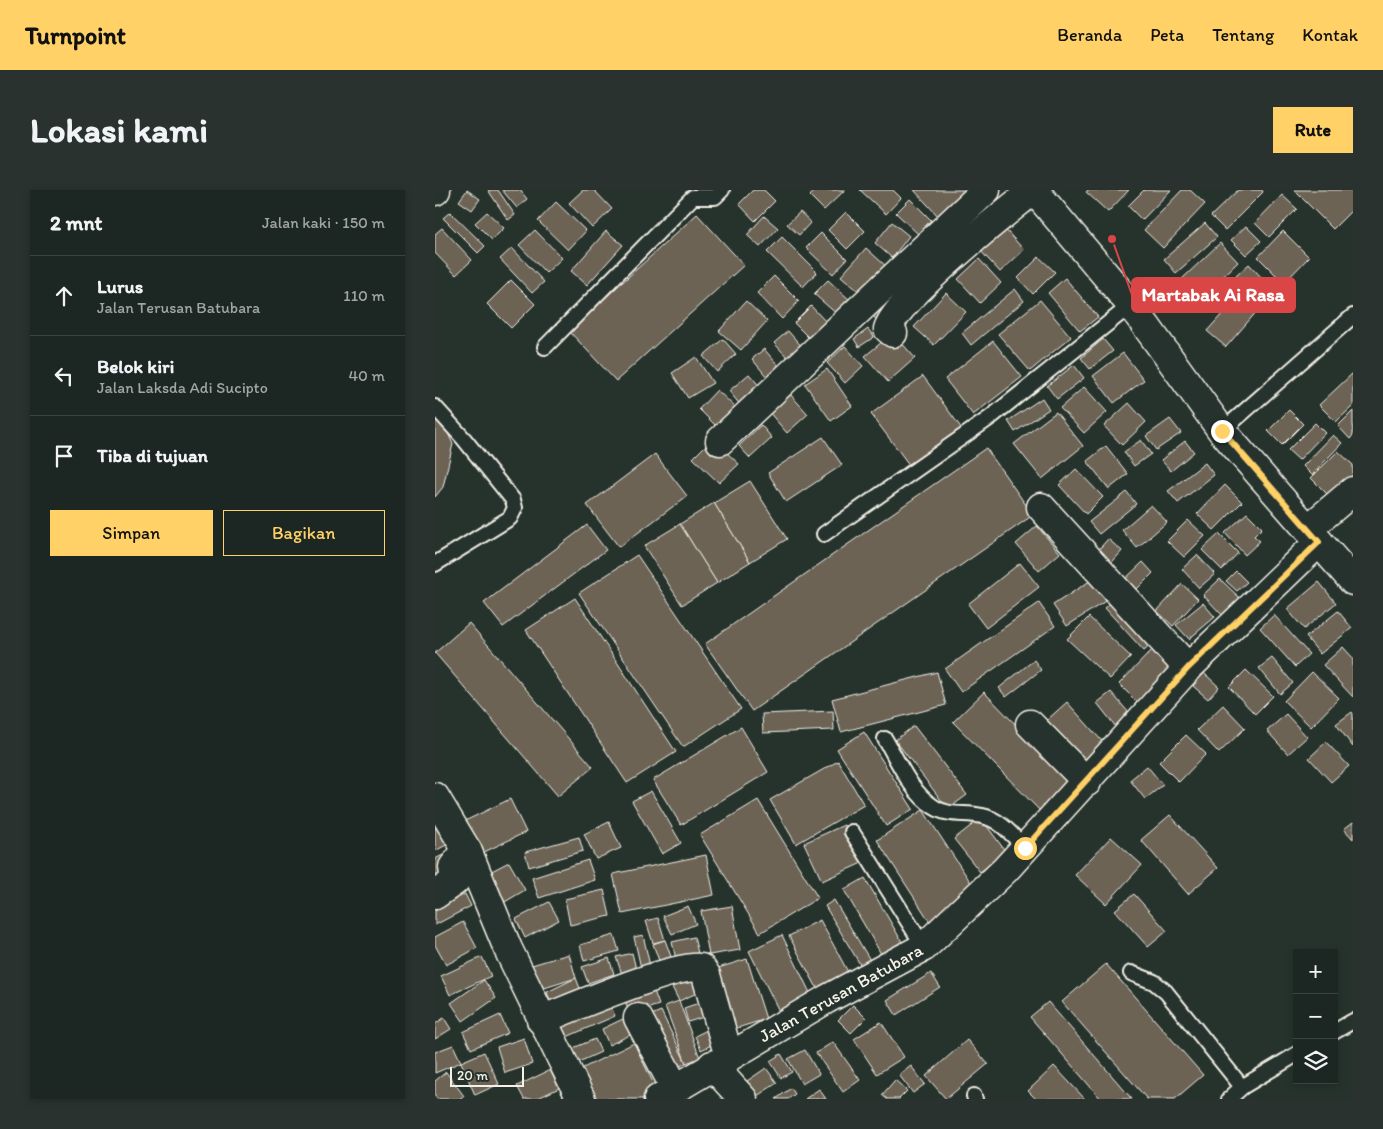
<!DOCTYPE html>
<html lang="id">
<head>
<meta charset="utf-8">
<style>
	body { margin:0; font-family:Itim,sans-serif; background:#29322f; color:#f1f3f6 }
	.controls { position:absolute; right:15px; bottom:15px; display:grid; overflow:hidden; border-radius:0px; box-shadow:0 2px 8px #0003 }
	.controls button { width:45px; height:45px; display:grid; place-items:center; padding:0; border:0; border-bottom:1px solid #3a4340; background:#1c2622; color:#f1f3f6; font:25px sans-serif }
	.scale { position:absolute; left:15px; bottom:12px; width:74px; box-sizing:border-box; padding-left:5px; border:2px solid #f4f1e8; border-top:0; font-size:14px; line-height:18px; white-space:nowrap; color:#f4f1e8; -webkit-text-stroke:4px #26332d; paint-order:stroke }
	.stop { position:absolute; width:15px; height:15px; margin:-11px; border:4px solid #ffd166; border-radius:50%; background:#fff }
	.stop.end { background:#ffd166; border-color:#fff; box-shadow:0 1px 5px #0008 }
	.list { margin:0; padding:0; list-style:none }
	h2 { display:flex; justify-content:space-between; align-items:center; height:65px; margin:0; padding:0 20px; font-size:21px }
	h2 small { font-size:16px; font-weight:400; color:#a0a5a5 }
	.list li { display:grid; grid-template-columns:32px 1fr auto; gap:15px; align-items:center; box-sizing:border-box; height:80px; padding:0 20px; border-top:1px solid #3a4340 }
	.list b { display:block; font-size:19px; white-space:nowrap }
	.list p { margin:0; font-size:16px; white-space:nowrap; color:#a0a5a5 }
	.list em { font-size:16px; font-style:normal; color:#a0a5a5 }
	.actions { display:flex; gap:10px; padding:15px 20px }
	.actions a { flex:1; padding:11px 0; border:1px solid #ffd166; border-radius:0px; text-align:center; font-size:18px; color:#ffd166 }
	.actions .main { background:#ffd166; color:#111 }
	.icon { flex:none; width:28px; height:28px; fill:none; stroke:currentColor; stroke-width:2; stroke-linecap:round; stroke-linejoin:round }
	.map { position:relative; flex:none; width:918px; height:909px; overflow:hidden; border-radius:0px }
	header { display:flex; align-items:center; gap:30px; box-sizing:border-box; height:70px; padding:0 25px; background:#ffd166; color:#111 }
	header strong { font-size:24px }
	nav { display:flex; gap:28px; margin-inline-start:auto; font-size:18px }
	.intro { display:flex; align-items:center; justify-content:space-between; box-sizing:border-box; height:120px; padding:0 30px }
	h1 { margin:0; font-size:35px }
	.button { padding:12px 22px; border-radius:0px; background:#ffd166; color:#111; font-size:18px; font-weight:700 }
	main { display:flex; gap:30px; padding:0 30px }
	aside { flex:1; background:#1c2622; border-radius:0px; box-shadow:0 2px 8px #0003 }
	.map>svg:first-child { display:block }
	.building { fill:#6c6455; stroke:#f4f1e8 }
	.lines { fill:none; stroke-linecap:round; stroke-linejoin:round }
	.lane-casing { stroke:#f4f1e8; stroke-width:18 }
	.street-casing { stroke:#f4f1e8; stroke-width:31 }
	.primary-casing { stroke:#f4f1e8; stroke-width:31 }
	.lane { stroke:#26332d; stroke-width:14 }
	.street { stroke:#26332d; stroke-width:28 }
	.primary { stroke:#26332d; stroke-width:28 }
	.route { stroke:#ffd166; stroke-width:6 }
	.labels { text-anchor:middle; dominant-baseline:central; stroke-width:5; stroke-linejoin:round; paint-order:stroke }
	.street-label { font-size:18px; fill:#f4f1e8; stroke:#26332d }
	.leader { fill:none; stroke:#da4645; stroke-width:2 }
	.callout-dot { fill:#da4645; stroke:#26332d; stroke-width:2 }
	.callout { fill:#da4645; stroke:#da4645; stroke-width:2 }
	.callout-label { font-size:19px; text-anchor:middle; font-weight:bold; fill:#fff }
</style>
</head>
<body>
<header>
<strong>Turnpoint</strong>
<nav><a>Beranda</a><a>Peta</a><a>Tentang</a><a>Kontak</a></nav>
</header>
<div class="intro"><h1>Lokasi kami</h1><a class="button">Rute</a></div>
<main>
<aside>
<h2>2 mnt<small>Jalan kaki · 150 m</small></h2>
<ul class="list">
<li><svg class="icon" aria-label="ahead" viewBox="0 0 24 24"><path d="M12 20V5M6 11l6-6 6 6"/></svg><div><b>Lurus</b><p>Jalan Terusan Batubara</p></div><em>110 m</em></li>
<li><svg class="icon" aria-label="left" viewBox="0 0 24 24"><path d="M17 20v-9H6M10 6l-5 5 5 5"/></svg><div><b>Belok kiri</b><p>Jalan Laksda Adi Sucipto</p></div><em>40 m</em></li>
<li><svg class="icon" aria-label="arrive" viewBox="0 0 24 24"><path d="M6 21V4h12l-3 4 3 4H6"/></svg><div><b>Tiba di tujuan</b></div></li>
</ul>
<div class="actions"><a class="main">Simpan</a><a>Bagikan</a></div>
</aside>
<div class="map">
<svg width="918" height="909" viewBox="0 0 918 909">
	<rect width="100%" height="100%" fill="#26332d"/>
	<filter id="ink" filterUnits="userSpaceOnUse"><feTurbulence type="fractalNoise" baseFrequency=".02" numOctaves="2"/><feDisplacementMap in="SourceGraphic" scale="10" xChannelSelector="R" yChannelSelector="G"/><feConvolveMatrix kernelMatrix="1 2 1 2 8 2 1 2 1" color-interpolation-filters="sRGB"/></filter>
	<g filter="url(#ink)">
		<g class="building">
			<path d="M32,0L45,9L37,20L24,11Z"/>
			<path d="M53,0H63L80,25L73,30Z"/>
			<path d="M67,0H85L92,9L82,18Z"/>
			<path d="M148,0H159L177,19L157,38L134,13Z"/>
			<path d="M318,0H329L340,11L320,31L304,14Z"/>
			<path d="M380,0H410L389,20L375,6Z"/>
			<path d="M425,0H458L466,8L451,24Z"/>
			<path d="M479,0H532L504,27Z"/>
			<path d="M653,0H694L673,22L651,2Z"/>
			<path d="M709,0H736L707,30L693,16Z"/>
			<path d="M747,0H755L770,14L728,58L709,40Z"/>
			<path d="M803,0H827L828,2L790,40L776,26Z"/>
			<path d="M859,0H918V19L898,39Z"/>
			<path d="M847,5L862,19L834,47L820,33Z"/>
			<path d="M475,9L496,30L483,44L461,23Z"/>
			<path d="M121,12L151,41L133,60L103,31Z"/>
			<path d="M15,22L50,56L43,63L8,28Z"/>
			<path d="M52,22L69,38L57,50L40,33Z"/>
			<path d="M365,22L376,32L364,45L352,34Z"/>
			<path d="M411,22L430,41L412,59L393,40Z"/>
			<path d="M262,24L309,75L181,191L134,141Z"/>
			<path d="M329,26L343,38L325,57L312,45Z"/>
			<path d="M457,32L474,46L457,68L440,53Z"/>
			<path d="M770,33L782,47L741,83L729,69Z"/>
			<path d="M811,36L826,51L811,65L796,50Z"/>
			<path d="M7,38L37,70L21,85L0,63V44Z"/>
			<path d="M569,38L589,60L565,82L544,59Z"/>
			<path d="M100,40L127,68L111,83L84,55Z"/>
			<path d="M171,41L188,55L152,95L136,81Z"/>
			<path d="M848,41L874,67L849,93L823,67Z"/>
			<path d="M386,43L412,69L398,84L371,58Z"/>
			<path d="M347,47L382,82L368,97L332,62Z"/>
			<path d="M785,53L803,72L766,108L747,89Z"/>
			<path d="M77,58L109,92L97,103L65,69Z"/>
			<path d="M431,58L453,78L429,106L406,86Z"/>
			<path d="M604,67L620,82L598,104L583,88Z"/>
			<path d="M544,69L566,93L545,113L523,89Z"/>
			<path d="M814,74L842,104L829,116L801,86Z"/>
			<path d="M339,86L364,111L347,129L322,103Z"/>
			<path d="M630,88L663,127L645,141L613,103Z"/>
			<path d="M76,90L100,114L76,138L52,114Z"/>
			<path d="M393,90L417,112L404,126L379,104Z"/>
			<path d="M794,92L801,100L779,122L772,114Z"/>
			<path d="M580,99L589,111L536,155L527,143Z"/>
			<path d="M511,103L531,122L499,155L479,137Z"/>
			<path d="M805,104L823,120L791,157L772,141Z"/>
			<path d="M447,108L459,123L445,134L433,120Z"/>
			<path d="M605,110L636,147L595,181L563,144Z"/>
			<path d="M311,111L332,131L306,160L284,141Z"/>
			<path d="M376,116L391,132L374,148L359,133Z"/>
			<path d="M433,139L439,147L424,157L419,149Z"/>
			<path d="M353,141L368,158L355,170L339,153Z"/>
			<path d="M458,143L480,168L453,192L430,166Z"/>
			<path d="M288,149L301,164L282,182L268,166Z"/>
			<path d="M668,149L678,161L655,179L646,168Z"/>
			<path d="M558,151L587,187L538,225L510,189Z"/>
			<path d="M410,156L428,176L410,193L392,173Z"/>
			<path d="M329,159L349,182L337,193L317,169Z"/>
			<path d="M688,163L709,190L679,213L658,186Z"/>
			<path d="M261,167L278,193L253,208L237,183Z"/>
			<path d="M639,175L649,188L622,209L612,196Z"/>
			<path d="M392,179L417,216L396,231L370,194Z"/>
			<path d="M918,183V216L901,232L884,215Z"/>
			<path d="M314,184L327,199L306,216L294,201Z"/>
			<path d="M488,186L527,239L475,276L436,224Z"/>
			<path d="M649,197L672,222L649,243L625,218Z"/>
			<path d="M282,200L301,218L283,238L264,219Z"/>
			<path d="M354,203L373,224L352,243L333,221Z"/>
			<path d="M607,208L614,219L580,242L573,231Z"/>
			<path d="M694,213L711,232L687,255L669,236Z"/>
			<path d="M0,216L18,254L8,297L0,307Z"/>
			<path d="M854,220L868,234L847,255L833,241Z"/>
			<path d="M918,221V245L915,249L903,236Z"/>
			<path d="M621,222L648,256L607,289L579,254Z"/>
			<path d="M735,229L746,243L721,260L711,246Z"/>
			<path d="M880,233L890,243L864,270L853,260Z"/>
			<path d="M326,235L337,248L315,268L304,256Z"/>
			<path d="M898,245L907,253L877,285L868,276Z"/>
			<path d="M388,247L407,275L351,312L333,283Z"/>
			<path d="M277,249L304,274L284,293L258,268Z"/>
			<path d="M706,250L716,264L699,276L689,262Z"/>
			<path d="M750,251L759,262L736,281L726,270Z"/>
			<path d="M671,256L693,284L674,299L652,271Z"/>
			<path d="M551,258L598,325L317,521L270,454Z"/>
			<path d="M903,261L918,275V286L896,308L876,288Z"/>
			<path d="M220,264L252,306L184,357L152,315Z"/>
			<path d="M770,273L779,285L743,313L733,301Z"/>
			<path d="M641,279L668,307L651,324L624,295Z"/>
			<path d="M315,291L352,349L315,372L279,313Z"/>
			<path d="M790,295L807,312L779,340L762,324Z"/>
			<path d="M692,302L701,314L664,344L654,332Z"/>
			<path d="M279,313L315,372L282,393L245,334Z"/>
			<path d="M716,315L732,332L702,358L687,340Z"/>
			<path d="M812,323L827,338L819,346L825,351L810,365L790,343Z"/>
			<path d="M753,330L770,346L749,367L732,351Z"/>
			<path d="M245,334L282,393L247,415L209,356Z"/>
			<path d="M152,335L171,360L68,437L49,413Z"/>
			<path d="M602,336L625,363L604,381L581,354Z"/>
			<path d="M784,344L803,363L787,380L767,360Z"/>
			<path d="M673,349L687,361L671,379L657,367Z"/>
			<path d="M202,365L306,519L248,557L144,403Z"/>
			<path d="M762,365L780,384L764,398L747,379Z"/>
			<path d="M708,372L718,383L699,402L688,391Z"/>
			<path d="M585,373L604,397L551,438L533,414Z"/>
			<path d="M801,381L812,392L802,401L791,391Z"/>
			<path d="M661,387L675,408L632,436L618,415Z"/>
			<path d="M785,389L808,411L790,428L768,405Z"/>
			<path d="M884,392L901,413L869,439L852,419Z"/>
			<path d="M747,394L763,409L738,436L722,421Z"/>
			<path d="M140,408L241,562L192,593L91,440Z"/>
			<path d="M681,408L720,451L709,461L670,418Z"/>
			<path d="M604,413L620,436L526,502L510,479Z"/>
			<path d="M768,413L780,427L754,449L741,435Z"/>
			<path d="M903,421L917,438L885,464L871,447Z"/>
			<path d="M839,425L874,464L860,477L825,438Z"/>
			<path d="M654,427L696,467L675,489L632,449Z"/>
			<path d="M34,433L158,577L123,606L0,463Z"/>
			<path d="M720,457L744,480L707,517L684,494Z"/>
			<path d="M908,457L918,468V507L888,475Z"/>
			<path d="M837,468L858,493L845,504L824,478Z"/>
			<path d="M599,470L606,480L571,507L564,498Z"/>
			<path d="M811,480L838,506L820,524L794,497Z"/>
			<path d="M502,482L511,515L406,542L397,509Z"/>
			<path d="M877,482L904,508L876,537L849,511Z"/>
			<path d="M769,483L784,497L773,509L758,496Z"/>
			<path d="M549,502L643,599L612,628L518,532Z"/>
			<path d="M676,502L700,530L685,542L662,513Z"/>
			<path d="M632,512L674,559L655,576L612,530Z"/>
			<path d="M788,515L810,538L784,563L762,540Z"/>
			<path d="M398,521L399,540L328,543L327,524Z"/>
			<path d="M917,522L918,524V557L901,534Z"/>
			<path d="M851,524L872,547L853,564L832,541Z"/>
			<path d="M479,536L532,605L513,619L460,550Z"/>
			<path d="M306,537L333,582L246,635L218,590Z"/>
			<path d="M429,542L478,619L451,636L402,559Z"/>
			<path d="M751,545L771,564L744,592L724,572Z"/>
			<path d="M891,552L914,576L896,592L874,568Z"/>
			<path d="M403,571L429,615L361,654L335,610Z"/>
			<path d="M712,576L728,595L710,609L695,590Z"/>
			<path d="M216,601L246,653L227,664L197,611Z"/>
			<path d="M75,609L91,642L45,664L28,632Z"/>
			<path d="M323,610L383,708L325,743L265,645Z"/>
			<path d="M488,620L542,702L495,732L442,650Z"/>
			<path d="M735,625L783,678L753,704L706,650Z"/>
			<path d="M0,628L15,653L0,661Z"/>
			<path d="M546,628L571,662L545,682L519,649Z"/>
			<path d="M174,632L186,658L161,669L149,644Z"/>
			<path d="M918,632V649L909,639Z"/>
			<path d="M409,635L427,673L387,691L369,653Z"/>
			<path d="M144,647L148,661L94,677L90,662Z"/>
			<path d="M676,647L707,675L671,714L640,685Z"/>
			<path d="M10,664L19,683L0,689V669Z"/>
			<path d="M271,665L279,705L187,724L178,684Z"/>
			<path d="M153,670L160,690L104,708L97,688Z"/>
			<path d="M74,672L90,700L63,716L47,686Z"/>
			<path d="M430,688L470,757L449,769L409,700Z"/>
			<path d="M169,700L175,726L135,735L130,709Z"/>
			<path d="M30,704L36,716L0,735V721Z"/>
			<path d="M699,704L732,741L713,757L680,720Z"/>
			<path d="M399,710L441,780L432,786L390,716Z"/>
			<path d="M114,712L124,730L90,748L81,729Z"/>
			<path d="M253,716L261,734L237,744L228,726Z"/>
			<path d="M297,716L305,760L274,765L266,721Z"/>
			<path d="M223,728L230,750L218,753L211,731Z"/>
			<path d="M385,730L413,782L382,798L354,746Z"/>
			<path d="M28,732L42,758L11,775L0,755V747Z"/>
			<path d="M179,745L184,761L149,771L145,755Z"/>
			<path d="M208,745L217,785L208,787L199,747Z"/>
			<path d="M347,745L376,805L344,821L314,761Z"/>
			<path d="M259,747L263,763L241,769L237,752Z"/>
			<path d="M230,750L239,775L227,779L218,754Z"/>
			<path d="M197,763L202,783L188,787L181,767Z"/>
			<path d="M134,764L141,788L97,802L90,777Z"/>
			<path d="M47,767L56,786L15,805L6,786Z"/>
			<path d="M174,768L179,784L153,793L147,777Z"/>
			<path d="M312,769L331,829L299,839L280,779Z"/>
			<path d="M671,774L768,885L740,909H712L627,812Z"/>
			<path d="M264,783L271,799L244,811L236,795Z"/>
			<path d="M496,783L505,797L461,825L452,810Z"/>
			<path d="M141,788L148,806L117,817L112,802Z"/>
			<path d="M49,790L61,808L28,831L16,813Z"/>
			<path d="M219,801L224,815L194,824L190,810Z"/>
			<path d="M244,811L265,868L251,873L230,816Z"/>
			<path d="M270,811L275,825L253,832L249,818Z"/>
			<path d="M174,812L180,826L127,849L121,835Z"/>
			<path d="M613,812L697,909H666L595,827Z"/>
			<path d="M418,815L431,828L416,843L403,830Z"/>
			<path d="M226,821L251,873L232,883L207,829Z"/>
			<path d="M65,825L73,843L36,859L28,842Z"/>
			<path d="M9,828L16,839L0,849V834Z"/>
			<path d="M188,829L195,845L174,855L167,839Z"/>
			<path d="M446,832L469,867L442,884L419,849Z"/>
			<path d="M278,837L285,851L266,860L260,846Z"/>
			<path d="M89,848L97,874L70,883L62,857Z"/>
			<path d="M160,849L166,862L137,875L131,861Z"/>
			<path d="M532,850L553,874L511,909L491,886Z"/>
			<path d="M398,852L425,890L408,902L381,863Z"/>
			<path d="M199,853L224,905L216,909H161L146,879Z"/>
			<path d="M18,855L26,872L0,883V862Z"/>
			<path d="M370,860L384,884L367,894L353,869Z"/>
			<path d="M49,862L64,894L40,905L26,872Z"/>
			<path d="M346,864L357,882L346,888L335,871Z"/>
			<path d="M476,876L490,894L478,903L464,885Z"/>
			<path d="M619,876L650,909H601L593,901Z"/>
			<path d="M331,878L342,893L322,906L312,891Z"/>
			<path d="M115,880L124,898L101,909H89L82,896Z"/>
			<path d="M11,882L29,906L26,909H2L0,906V891Z"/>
			<path d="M460,890L472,901L464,909H452L447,905Z"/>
			<path d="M356,898L360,904L353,909H341Z"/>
			<path d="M384,899L391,909H370Z"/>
		</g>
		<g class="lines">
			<defs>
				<g id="lane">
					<path d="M110,157L258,7H280L287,0"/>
					<path d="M0,217L29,249L78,310L80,318L75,328L0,374"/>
					<path d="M787,241L918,126"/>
					<path d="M389,344L556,227L696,115"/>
					<path d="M450,549C463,571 476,603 499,617C514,627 530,622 547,626C565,629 578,646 590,658"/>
					<path d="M417,642L489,757"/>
					<path d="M696,783L719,792L731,802L807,897L794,909"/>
					<path d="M899,842L918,831"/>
					<path d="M807,897L862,864"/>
					<path d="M539,906L540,909"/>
				</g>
				<g id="street">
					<path d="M0,1L1,0"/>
					<path d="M458,143L453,139C462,109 567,25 596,2"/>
					<path d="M285,251L551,0"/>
					<path d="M606,317L753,478"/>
					<path d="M873,339L918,301"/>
					<path d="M595,534L652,592"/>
					<path d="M0,607L33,662L73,759L146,909"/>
					<path d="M0,705L20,691L18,677L32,660"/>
					<path d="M203,828L240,898"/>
					<path d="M106,830C134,819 244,772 266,778L271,785L294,867"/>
					<path d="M277,875L308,909"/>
					<path d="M223,909L392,809L489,757L570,680L753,478L884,352"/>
				</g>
				<path id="primary" d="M599,0L696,115L787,241L918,391"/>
			</defs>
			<use href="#lane" class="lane-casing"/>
			<use href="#street" class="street-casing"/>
			<use href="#primary" class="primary-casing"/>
			<use href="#lane" class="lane"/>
			<use href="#street" class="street"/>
			<use href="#primary" class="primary"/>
		</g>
	</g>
	<g class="lines" filter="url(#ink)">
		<path class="route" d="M590,658L753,478L884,352L787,241"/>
	</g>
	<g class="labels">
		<g class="street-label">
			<text transform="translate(406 803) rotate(-29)">Jalan Terusan Batubara</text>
		</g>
	</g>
	<path class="leader" d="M677 49L697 105"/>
	<circle class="callout-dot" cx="677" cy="49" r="5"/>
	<rect class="callout" x="697" y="88" width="163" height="34" rx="5"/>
	<g class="callout-label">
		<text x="778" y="111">Martabak Ai Rasa</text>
	</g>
</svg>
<div class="controls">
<button>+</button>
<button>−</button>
<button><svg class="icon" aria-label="layers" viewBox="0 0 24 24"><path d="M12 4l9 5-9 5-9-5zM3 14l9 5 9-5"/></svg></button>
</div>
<div class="scale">20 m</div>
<div class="stop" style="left:590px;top:658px"></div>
<div class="stop end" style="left:787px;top:241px"></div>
</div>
</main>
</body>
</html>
